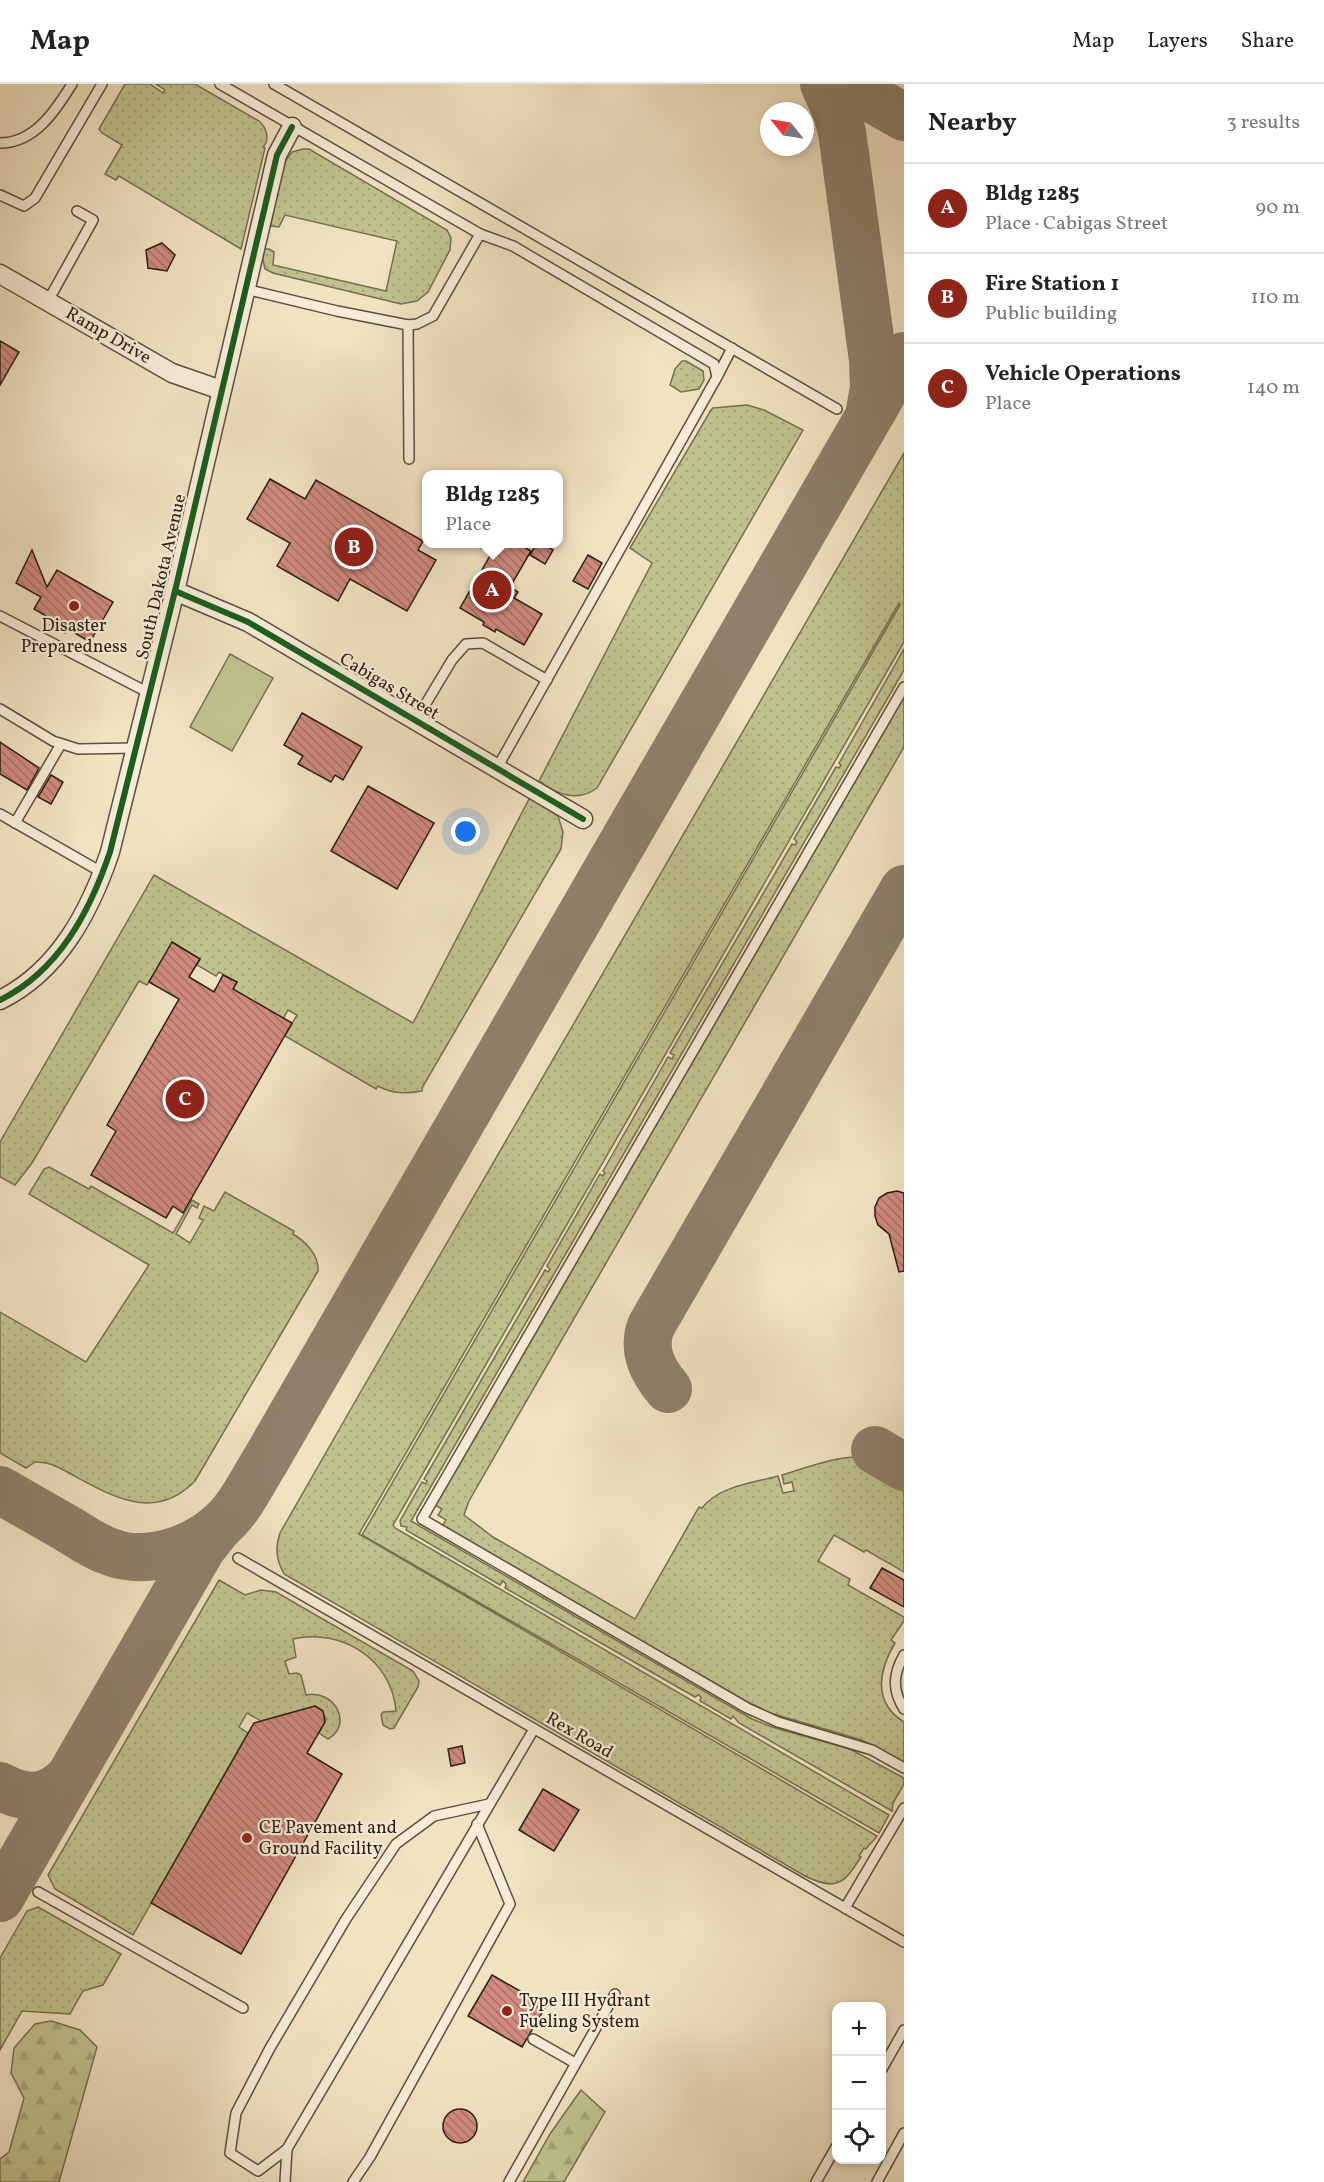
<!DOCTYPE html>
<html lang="en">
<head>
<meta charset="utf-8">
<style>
	body { margin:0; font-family:Vollkorn,serif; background:#f6f6f6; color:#222 }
	.controls { position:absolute; right:18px; bottom:18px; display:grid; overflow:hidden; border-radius:12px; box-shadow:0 3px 9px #0003 }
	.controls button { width:54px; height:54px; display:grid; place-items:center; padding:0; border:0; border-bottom:2px solid #e0e0e0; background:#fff; color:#222; font:30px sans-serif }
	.compass { position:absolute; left:760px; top:18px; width:54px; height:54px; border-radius:50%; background:#fff; box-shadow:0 3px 9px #0003; rotate:300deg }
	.you { position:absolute; left:466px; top:748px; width:21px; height:21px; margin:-15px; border:4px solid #fff; border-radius:50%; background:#1a73e8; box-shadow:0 0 0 9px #1a73e833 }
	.badge { display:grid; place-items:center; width:39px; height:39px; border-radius:50%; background:#8f2418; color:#fff; font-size:20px; font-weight:700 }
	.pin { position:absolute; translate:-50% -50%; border:3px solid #fff; box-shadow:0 2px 6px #0006 }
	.popup { position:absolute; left:422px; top:386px; width:141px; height:78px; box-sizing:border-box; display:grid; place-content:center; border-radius:12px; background:#fff; filter:drop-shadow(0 2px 4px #0005); font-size:20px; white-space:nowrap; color:#767676 }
	.popup b { font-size:22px; color:#222 }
	.popup::after { content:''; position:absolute; left:50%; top:100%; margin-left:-12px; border:12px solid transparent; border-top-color:#fff }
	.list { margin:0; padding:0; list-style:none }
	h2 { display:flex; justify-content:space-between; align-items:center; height:78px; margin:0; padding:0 24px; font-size:26px }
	h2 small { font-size:20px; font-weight:400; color:#767676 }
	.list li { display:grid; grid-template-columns:39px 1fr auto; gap:18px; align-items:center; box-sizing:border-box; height:90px; padding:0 24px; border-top:2px solid #e0e0e0 }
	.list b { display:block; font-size:22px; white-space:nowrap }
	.list p { margin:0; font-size:20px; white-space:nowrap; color:#767676 }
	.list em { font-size:20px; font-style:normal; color:#767676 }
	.icon { flex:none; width:33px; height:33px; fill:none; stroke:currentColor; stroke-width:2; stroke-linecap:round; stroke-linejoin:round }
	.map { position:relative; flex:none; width:904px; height:2098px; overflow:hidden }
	header { display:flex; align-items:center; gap:36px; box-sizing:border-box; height:84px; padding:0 30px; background:#fff; border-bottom:2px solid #e0e0e0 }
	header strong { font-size:28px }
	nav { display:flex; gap:33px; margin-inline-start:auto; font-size:21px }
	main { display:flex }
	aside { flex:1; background:#fff }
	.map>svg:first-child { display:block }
	.grass { fill:url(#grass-dots); stroke:#757050; stroke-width:1.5 }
	.forest { fill:url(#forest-firs); stroke:#757050; stroke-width:1.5 }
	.park { fill:#c0c28f; stroke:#757050; stroke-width:1.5 }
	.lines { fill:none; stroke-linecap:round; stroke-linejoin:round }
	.taxiway { stroke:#8e806a; stroke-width:48 }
	.building { fill:url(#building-back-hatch); stroke:#2a1e11; stroke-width:1.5 }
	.service-casing { stroke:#5c4f3d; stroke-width:12 }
	.minor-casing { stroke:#5c4f3d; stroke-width:21 }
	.service { stroke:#f6ecd7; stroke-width:9 }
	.minor { stroke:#f6ecd7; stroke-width:18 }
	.cycleway-casing { stroke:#f6ecd7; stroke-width:10 }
	.cycleway { stroke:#1b5e20; stroke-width:6 }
	.poi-dot { fill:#8f2418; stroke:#f6ecd7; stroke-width:2 }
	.labels { text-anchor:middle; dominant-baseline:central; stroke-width:4.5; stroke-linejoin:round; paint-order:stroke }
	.street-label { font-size:18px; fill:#2a1e11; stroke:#f6ecd7 }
	.poi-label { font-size:18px; fill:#2a1e11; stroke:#f6ecd7; text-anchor:start }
</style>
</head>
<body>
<header>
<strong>Map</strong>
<nav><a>Map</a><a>Layers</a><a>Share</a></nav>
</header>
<main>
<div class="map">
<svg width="904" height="2098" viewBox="0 0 904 2098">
	<defs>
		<pattern id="grass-dots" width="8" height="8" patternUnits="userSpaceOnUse" patternTransform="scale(1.5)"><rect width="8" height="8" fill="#c0c28f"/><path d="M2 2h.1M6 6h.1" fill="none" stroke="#a5a67a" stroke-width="1.8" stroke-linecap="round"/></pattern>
		<pattern id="forest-firs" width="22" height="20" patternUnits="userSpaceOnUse" patternTransform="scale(1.5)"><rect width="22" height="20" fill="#c0c28f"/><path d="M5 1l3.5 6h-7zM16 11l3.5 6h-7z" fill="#a5a67a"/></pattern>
		<pattern id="building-back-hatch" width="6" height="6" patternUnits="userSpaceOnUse" patternTransform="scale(1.5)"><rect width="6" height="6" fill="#d08a7f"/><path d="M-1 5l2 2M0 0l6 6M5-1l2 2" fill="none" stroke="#a97067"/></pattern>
	</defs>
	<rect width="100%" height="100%" fill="#f1e2c2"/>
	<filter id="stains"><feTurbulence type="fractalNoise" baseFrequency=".00333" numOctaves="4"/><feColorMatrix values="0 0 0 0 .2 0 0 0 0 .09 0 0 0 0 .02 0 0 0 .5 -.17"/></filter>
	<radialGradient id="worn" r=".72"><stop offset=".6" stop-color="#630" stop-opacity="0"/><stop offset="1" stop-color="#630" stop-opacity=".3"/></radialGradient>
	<g class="grass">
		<path d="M125,0H150L163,9L165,6L156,0H195L259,37C267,44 270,56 263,63L265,64L241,165L119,92L116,96L105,90L122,61L102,49L99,45Z"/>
		<path d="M303,65H309L447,146L451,154L450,166L428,208L417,217L401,220L273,189L265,185L262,171L265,165H269L274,168L273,181L386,207L397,157L285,131L279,143L271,142L270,135L284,79L292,68Z"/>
		<path d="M682,277H686L703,287L704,296L699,305L681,308L670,301L675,285Z"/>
		<path d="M747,321L764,326L803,346L597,704C577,719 557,710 539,697L652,479L630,464L711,326L713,324Z"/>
		<path d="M904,369V558L393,1441L395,1444L889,1731L879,1749L362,1451L900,521L899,519L359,1450L877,1752C874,1758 869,1759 866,1765L864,1764L859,1772L861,1773C843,1801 836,1807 805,1792L284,1490C276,1475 275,1464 280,1449L360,1309Z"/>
		<path d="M904,565V586L411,1437L752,1635L772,1643L850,1665L904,1694V1700L893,1719L892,1727L739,1639L733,1632L731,1635L700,1617L701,1613L698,1611L695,1613L505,1504L506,1500L503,1497L500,1501L406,1446L407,1443L401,1442L400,1437L422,1398L426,1400L427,1397L424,1395L545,1186L548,1188L550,1185L547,1182L600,1090L603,1092L605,1089L603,1087L668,973L672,975L674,971L670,969L792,760L795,761L797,758L794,755L836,683L839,684L841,681L839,679Z"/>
		<path d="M904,611V663L501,1361L469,1417L464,1431L493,1453L635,1535L699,1423L702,1424C719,1402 753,1399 778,1392L783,1409L794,1407L792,1398L784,1400L782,1391C799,1386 843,1370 859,1374C874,1378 890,1390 904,1398V1488L866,1466L864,1468L834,1451L818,1477L850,1495L848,1501L904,1533V1537L891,1556L895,1559C879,1586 872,1618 904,1638V1680L862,1656L770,1629L744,1616L442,1442L446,1436L438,1431L442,1425L435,1421Z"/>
		<path d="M530,713L558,732L563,748L561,765L422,1004V1007C406,1010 393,1010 378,1002L376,1005L285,952L297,931L288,926L278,944L214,908L215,905L229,913L237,898L219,888L216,892L197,881L200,875L173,859L147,901L139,897L32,1079L15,1101L0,1093V1058L154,791L413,939Z"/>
		<path d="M49,1083L89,1105L91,1102L173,1149L192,1116L199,1120L197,1124L192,1121L176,1150L190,1159L203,1136L199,1134L204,1122L214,1127L225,1108L294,1147L293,1150C306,1158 319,1171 318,1187L195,1397C154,1439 112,1412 69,1389C58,1383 48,1377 35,1378L26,1384L0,1369V1228L86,1278L149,1181L29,1110L44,1085Z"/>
		<path d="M219,1496L245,1511L261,1506L276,1508L413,1587L419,1597L418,1603L394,1644L390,1645L383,1641L381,1631L383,1628L396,1627C392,1575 341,1544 293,1555L296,1573L285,1577L289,1590L297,1589L301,1591L306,1611C334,1605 354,1640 328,1655L319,1649L326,1635L322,1627L315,1622L261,1637L247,1629L239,1643L248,1649L133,1851L55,1805L48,1791Z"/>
		<path d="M38,1823L121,1870L103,1901L83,1907L70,1930L22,1927L0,1966V1874L27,1827Z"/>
	</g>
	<g class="forest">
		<path d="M51,1937L80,1946L97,1963L59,2098H0V2075L9,2068L24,2014L11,1989L14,1964L35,1940Z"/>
		<path d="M581,2006L605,2028L564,2098H523L550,2050Z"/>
	</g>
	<path class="park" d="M230,570L273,594L232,667L190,643Z"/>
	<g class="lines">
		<g class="taxiway">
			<path d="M824,0L837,29L842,48L873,276L874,304L870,326"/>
			<path d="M846,0L904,33"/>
			<path d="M668,1305C652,1286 642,1266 651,1242L904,805"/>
			<path d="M875,1366L904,1383"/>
			<path d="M0,1406C23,1419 45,1432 68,1445C81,1453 94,1462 108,1467C146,1483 198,1465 226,1436C242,1420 252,1398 264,1379L904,272"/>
			<path d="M0,1702C27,1717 47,1715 69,1694"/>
			<path d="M0,1814L202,1464L218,1444"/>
		</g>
	</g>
	<g class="building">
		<path d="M162,159L175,171L167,187L148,184L146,166Z"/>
		<path d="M0,257L19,268L0,301Z"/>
		<path d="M270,395L305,415L316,396L423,457L418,466L436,476L407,527L350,495L338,517L277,482L290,459L247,435Z"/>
		<path d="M473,459H517L531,467L510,503L518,508L514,514L542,530L524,561L496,545L495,548L483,541L484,538L460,524L491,470Z"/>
		<path d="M537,459H541L553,466L545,480L530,471Z"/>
		<path d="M32,466L47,503L57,486L113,518L90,558L68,545L65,549L50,541L53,536L34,525L41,513L16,499Z"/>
		<path d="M588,471L602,479L588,505L573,497Z"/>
		<path d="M302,629L362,663L343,696L335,691L331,698L298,680L303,672L284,661Z"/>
		<path d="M0,658L39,684L27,706L0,690Z"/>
		<path d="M51,691L63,698L51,720L38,713Z"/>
		<path d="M368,702L434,739L397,805L331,767Z"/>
		<path d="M172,858L200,875L189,893L214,908L223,891L237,898L233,905L292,939L183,1129L173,1122L166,1134L91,1091L116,1047L107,1041L179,915L149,898Z"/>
		<path d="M897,1107L904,1109V1187L899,1188L889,1150L878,1141L875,1132V1123L879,1114L887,1109Z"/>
		<path d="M882,1484L904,1496V1523L870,1504Z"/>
		<path d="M315,1622L323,1627L325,1638L307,1669L342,1690L241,1870L151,1819L254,1639Z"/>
		<path d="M462,1662L465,1679L451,1682L448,1665Z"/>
		<path d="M543,1705L579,1726L554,1767L519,1746Z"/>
		<path d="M492,1891L546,1922L522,1963L468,1932Z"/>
		<circle cx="460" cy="2042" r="17"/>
	</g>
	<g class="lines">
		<defs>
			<g id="service">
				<path d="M220,0L480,150L433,232L417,240L408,241L337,227L245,205"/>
				<path d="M274,0L837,325"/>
				<path d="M0,59C35,59 56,26 72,0"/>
				<path d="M0,111L24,122L35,114L102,0"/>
				<path d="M480,150L513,162L714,280L717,293L497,684"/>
				<path d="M48,217L93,136L77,127"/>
				<path d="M408,241L409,375"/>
				<path d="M717,293L732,264"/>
				<path d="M0,532L149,609"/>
				<path d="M904,603L422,1435L747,1624L778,1638L872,1666L904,1684"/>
				<path d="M0,625L53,657L78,665L136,664"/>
				<path d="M416,636L452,576L466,560L483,559L547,596"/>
				<path d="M0,730L103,789"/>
				<path d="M15,739L61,660"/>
				<path d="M238,1474L904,1858"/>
				<path d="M904,1571C893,1590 892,1606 904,1625"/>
				<path d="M489,1720L434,1732L396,1760L346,1835L270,1964L236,2029L230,2069L258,2087L287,2065L534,1645"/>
				<path d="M38,1808L243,1924"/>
				<path d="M845,1824L904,1724"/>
				<path d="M533,1955L575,1979"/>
				<path d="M882,1985L904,1946"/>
				<path d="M285,2098L287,2065"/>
				<path d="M353,2098L370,2073L510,1820L477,1740"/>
				<path d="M509,2098L615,1910"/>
				<path d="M816,2098L836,2063"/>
				<path d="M877,2098L904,2049"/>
			</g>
			<g id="minor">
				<path d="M0,190L172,289L221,306"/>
				<path d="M175,507L248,538L583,735"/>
				<path d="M0,916C59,887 90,827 110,768L175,507L277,71L292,43"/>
			</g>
		</defs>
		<use href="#service" class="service-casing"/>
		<use href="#minor" class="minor-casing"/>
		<use href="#service" class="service"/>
		<use href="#minor" class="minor"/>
		<defs>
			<g id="cycleway">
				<path d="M175,507L248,538L583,735"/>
				<path d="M0,916C59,887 90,827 110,768L175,507L277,71L292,43"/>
			</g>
		</defs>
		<use href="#cycleway" class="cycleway-casing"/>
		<use href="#cycleway" class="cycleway"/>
	</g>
	<g class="poi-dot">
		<circle cx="74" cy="522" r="6"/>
		<circle cx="247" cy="1754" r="6"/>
		<circle cx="507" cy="1927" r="6"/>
	</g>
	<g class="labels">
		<g class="street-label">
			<text transform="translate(108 252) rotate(30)">Ramp Drive</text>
			<text transform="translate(162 493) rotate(-77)">South Dakota Avenue</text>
			<text transform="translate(389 603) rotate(31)">Cabigas Street</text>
			<text transform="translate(579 1652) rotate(30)">Rex Road</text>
		</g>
		<g class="poi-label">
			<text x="74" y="542" text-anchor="middle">Disaster<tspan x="74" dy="21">Preparedness</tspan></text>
			<text x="259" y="1744">CE Pavement and<tspan x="259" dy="21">Ground Facility</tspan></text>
			<text x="519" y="1917">Type III Hydrant<tspan x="519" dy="21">Fueling System</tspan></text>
		</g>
	</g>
	<rect width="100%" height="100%" filter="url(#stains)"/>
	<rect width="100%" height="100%" fill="url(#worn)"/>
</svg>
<div class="controls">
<button>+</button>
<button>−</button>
<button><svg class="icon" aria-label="locate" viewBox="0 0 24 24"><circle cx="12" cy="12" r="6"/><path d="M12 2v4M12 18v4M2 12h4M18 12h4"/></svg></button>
</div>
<svg class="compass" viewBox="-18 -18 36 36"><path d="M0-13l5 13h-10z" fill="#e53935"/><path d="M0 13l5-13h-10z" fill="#767676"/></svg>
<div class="you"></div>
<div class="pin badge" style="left:492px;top:506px">A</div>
<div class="popup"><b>Bldg 1285</b>Place</div>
<div class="pin badge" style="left:354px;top:463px">B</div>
<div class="pin badge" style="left:185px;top:1015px">C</div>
</div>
<aside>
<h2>Nearby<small>3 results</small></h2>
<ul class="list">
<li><span class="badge">A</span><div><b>Bldg 1285</b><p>Place · Cabigas Street</p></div><em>90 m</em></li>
<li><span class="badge">B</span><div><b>Fire Station 1</b><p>Public building</p></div><em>110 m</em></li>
<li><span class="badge">C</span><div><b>Vehicle Operations</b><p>Place</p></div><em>140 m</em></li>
</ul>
</aside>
</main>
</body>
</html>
